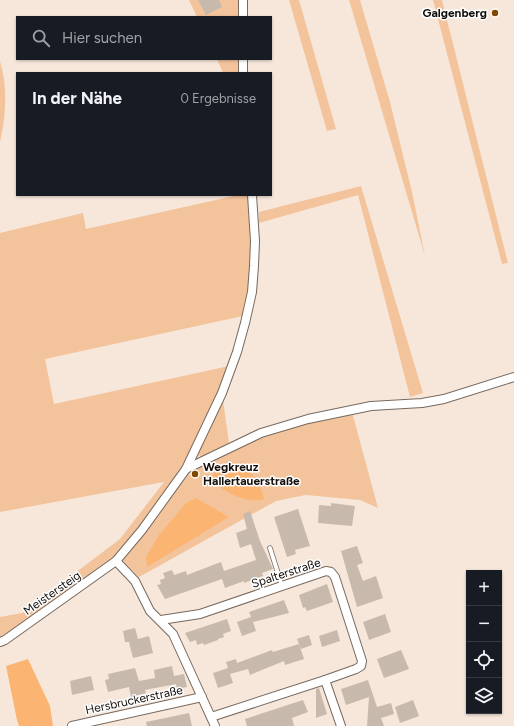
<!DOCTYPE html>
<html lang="de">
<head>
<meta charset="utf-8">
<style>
	body { margin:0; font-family:Figtree,sans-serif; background:#20242c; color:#f1f3f6 }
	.controls { position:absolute; right:12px; bottom:12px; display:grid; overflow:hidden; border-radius:0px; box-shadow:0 1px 3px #0004 }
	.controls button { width:36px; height:36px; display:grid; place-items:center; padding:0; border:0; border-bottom:1px solid #363941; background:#171b24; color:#f1f3f6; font:20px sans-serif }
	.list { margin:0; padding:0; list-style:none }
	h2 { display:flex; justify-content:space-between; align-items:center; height:52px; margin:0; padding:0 16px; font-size:17px }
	h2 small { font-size:13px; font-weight:400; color:#9ea1a6 }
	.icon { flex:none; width:22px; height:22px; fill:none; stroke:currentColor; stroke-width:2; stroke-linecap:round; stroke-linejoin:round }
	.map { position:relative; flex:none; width:514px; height:726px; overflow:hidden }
	.search { position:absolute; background:#171b24; box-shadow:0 1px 3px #0004; left:16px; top:16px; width:256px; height:44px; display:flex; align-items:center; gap:10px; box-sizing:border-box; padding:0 14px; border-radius:0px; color:#9ea1a6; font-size:15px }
	.panel { position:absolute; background:#171b24; box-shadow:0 1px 3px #0004; left:16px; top:72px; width:256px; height:124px; border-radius:0px }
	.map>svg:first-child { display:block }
	.green { fill:#f3c49c }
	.water { fill:#fcb473 }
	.building { fill:#c8b9ad }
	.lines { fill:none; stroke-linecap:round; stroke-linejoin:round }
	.service-casing { stroke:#77695e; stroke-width:5.5 }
	.minor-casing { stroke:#77695e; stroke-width:10 }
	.service { stroke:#fff; stroke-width:4 }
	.minor { stroke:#fff; stroke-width:8 }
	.poi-dot { fill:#824800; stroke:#fff; stroke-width:1.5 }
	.labels { text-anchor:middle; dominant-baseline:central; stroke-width:3; stroke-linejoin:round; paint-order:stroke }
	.poi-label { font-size:12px; font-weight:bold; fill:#130e0a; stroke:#fff; text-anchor:end }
	.street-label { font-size:12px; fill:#130e0a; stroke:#fff }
</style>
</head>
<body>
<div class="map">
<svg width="514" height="726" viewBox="0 0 514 726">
	<rect width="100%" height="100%" fill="#f7e7db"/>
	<g class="green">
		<path d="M189,0H240V17H197Z"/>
		<path d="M289,0H299L336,129L327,131Z"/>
		<path d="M349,0H360L390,102L412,192L425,256Z"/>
		<path d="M433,0H442L508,263L502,264Z"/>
		<path d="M217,59H240V73H223Z"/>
		<path d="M0,61C8,87 6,116 0,142Z"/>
		<path d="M361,186L423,393L410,397L358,195L259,223V212Z"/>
		<path d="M238,195H248C251,236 254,275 243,316L45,359L54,404L229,366C202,433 168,502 116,554C97,572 74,586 53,601C38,612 17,630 0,636V617L22,613L120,539L164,482L0,512V233L83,213L86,229Z"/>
		<path d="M223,400L229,443L201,457L195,453Z"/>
		<path d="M352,412L378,508L360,500L306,495L276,501L139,577L122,560L192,470L250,441L273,433Z"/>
	</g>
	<g class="water">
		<path d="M235,462C250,469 260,482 264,499C246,505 224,491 210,480L214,473Z"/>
		<path d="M196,498L229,517L147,567L146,557L159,535L186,503Z"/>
		<path d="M28,659L50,706L53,726H19L17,720L6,666Z"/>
	</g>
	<g class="building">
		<path d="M198,0H219L222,7L206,15Z"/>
		<path d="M331,503L355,506L352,526L318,523L319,505L331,506Z"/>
		<path d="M298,509L310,546L295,550L296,554L287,557L274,517Z"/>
		<path d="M250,511L260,541L273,569L262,573L263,576L244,583V581L225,588L222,579L165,599L157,585L161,584L160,580L165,578L163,573L172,570L174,575L186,571L187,575L221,562L224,571L256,560L251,544L240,548L236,533L247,529L243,514Z"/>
		<path d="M357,546L363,563L357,565L363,581L376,576L383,598L357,607L341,551Z"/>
		<path d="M327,584L333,602L307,611L305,607L303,608L299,595Z"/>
		<path d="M284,600L289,613L253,622L256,631L242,636L237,622L251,617L249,612Z"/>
		<path d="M385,614L391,632L369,640L363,622Z"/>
		<path d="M227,619L231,631L223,634L224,637L218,639V640L204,645L203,643L197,645L196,640L190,642L185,633Z"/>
		<path d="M135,628L138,639L149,636L153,653L133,658L129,642H125L123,631Z"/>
		<path d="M337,630L340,641L322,647L319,636Z"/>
		<path d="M309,635L312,645L301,649L297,639Z"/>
		<path d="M299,644L304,659L285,665L284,661L250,675L248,669L230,674L233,683L218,688L213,673L228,668L226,662L236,659L237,663L272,650L273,652Z"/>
		<path d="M401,650L409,669L384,678L377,659Z"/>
		<path d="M172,666L174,676L184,674L187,687L177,689L176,684L145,690L146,693L131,697L129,687L108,692L105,680L109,679L108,674L135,668L139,681L155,678L154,670Z"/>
		<path d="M91,676L94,690L72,695L70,681Z"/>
		<path d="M368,680L377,707L391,703L394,714L381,718L384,726H367L369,697L346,705L341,689Z"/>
		<path d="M319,688L327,714L316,718V689Z"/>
		<path d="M303,700L308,712L292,718L294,726H247L245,719Z"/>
		<path d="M413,700L419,716L400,723L395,707Z"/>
		<path d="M189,713L192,726H147L146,722Z"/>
	</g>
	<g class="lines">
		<defs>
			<path id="service" d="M270,548L282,586"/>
			<g id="minor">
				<path d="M243,0V17"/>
				<path d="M243,59V73"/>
				<path d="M186,469L261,433L308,419L371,406L422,403L444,399L514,377"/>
				<path d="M116,561L135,581L150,611L173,634L215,726"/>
				<path d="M161,620L200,614L326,571L331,572L335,577L362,661L361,666L356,669L325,680L341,726"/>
				<path d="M0,642L5,640L116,561L142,530L186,469L222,393L237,352L245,323L252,292L254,266L255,241L252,195"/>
				<path d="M211,717L325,680"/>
				<path d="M72,726L202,697"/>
			</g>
		</defs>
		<use href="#service" class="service-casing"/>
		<use href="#minor" class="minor-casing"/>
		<use href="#service" class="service"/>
		<use href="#minor" class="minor"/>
	</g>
	<g class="poi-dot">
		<circle cx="495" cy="13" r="4"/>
		<circle cx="195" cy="474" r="4"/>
	</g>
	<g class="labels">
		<g class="poi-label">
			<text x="487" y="13">Galgenberg</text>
			<text x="203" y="467" text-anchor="start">Wegkreuz<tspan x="203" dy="14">Hallertauerstraße</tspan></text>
		</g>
		<g class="street-label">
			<text transform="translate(286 573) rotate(-18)">Spalterstraße</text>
			<text transform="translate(52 593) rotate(-35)">Meistersteig</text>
			<text transform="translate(134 700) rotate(-12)">Hersbruckerstraße</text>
		</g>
	</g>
</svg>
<div class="controls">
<button>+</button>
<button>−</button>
<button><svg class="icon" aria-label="locate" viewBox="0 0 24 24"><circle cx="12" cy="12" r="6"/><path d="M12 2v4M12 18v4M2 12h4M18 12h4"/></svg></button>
<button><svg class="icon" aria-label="layers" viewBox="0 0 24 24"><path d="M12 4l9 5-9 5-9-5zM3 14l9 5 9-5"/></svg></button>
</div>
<div class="search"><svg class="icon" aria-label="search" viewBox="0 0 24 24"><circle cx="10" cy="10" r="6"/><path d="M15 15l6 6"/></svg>Hier suchen</div>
<section class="panel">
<h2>In der Nähe<small>0 Ergebnisse</small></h2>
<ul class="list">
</ul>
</section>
</div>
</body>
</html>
